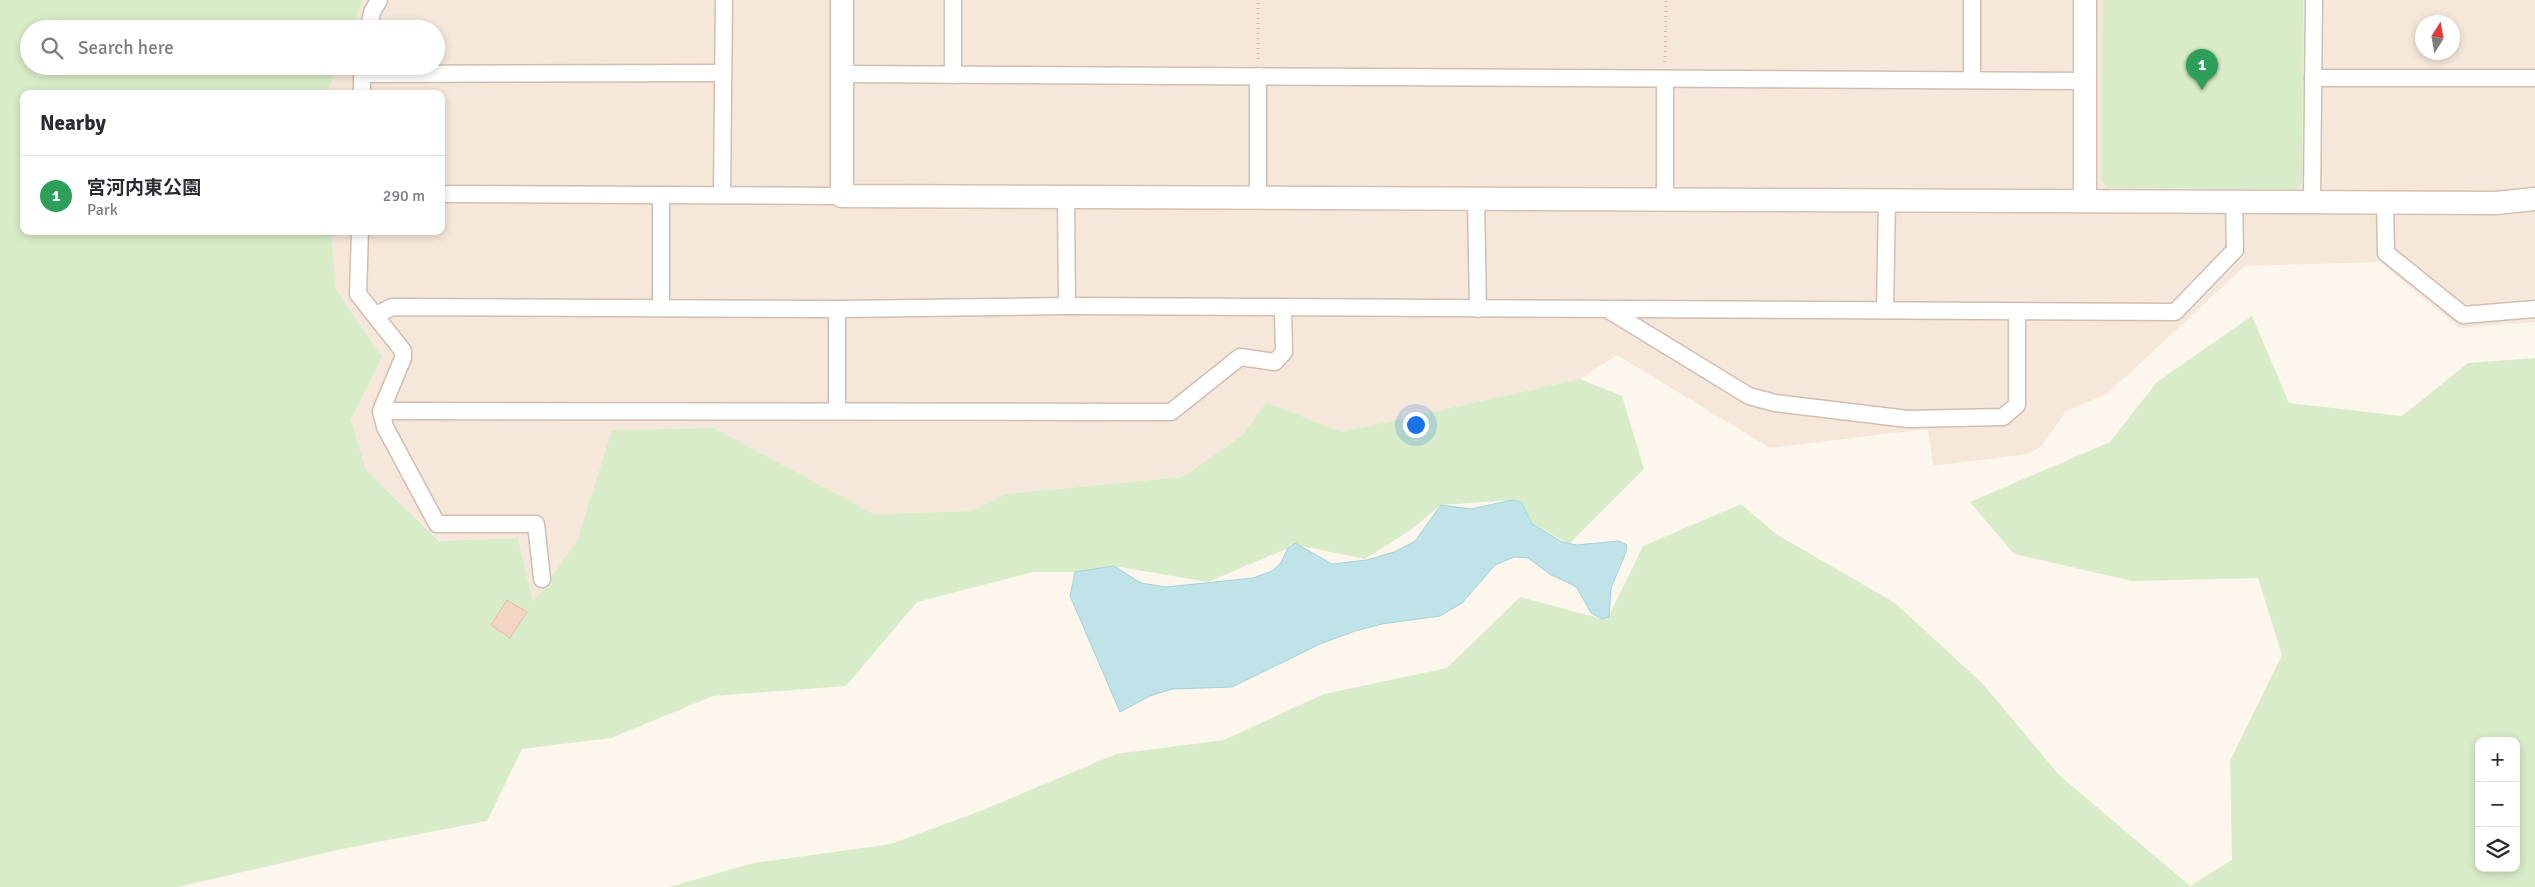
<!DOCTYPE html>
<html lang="en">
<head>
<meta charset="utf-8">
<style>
	body { margin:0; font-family:Signika,"Noto Sans JP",sans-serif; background:#f7f7f7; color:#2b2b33 }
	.controls { position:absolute; right:15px; bottom:15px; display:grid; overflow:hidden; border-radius:10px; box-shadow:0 2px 8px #0003 }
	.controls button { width:45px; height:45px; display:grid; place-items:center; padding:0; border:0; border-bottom:1px solid #e1e1e2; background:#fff; color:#2b2b33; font:25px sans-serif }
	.compass { position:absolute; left:2415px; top:15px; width:45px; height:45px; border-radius:50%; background:#fff; box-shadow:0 2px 8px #0003; rotate:11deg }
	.you { position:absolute; left:1415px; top:424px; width:18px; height:18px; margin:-12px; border:4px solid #fff; border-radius:50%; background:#1a73e8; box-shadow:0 0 0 8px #1a73e833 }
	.badge { display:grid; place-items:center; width:32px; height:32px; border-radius:50%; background:#e76f51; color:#fff; font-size:16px; font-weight:700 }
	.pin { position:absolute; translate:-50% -41px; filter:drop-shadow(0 1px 2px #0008) }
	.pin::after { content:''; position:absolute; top:26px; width:18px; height:15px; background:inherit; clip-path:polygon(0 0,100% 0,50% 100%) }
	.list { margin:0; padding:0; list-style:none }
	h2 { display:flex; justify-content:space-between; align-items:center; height:65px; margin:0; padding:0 20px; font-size:21px }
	h2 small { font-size:16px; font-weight:400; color:#7c7c81 }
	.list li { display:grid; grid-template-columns:32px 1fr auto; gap:15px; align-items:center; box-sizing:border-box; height:80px; padding:0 20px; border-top:1px solid #e1e1e2 }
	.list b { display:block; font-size:19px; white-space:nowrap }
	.list p { margin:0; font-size:16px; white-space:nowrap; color:#7c7c81 }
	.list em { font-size:16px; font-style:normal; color:#7c7c81 }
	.icon { flex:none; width:28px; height:28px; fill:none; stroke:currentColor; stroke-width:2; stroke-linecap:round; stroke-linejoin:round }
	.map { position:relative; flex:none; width:2535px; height:887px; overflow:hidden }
	.search { position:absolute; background:#fff; box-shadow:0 2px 8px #0003; left:20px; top:20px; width:425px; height:55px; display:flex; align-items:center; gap:12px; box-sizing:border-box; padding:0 18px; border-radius:28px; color:#7c7c81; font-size:19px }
	.panel { position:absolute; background:#fff; box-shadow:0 2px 8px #0003; left:20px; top:90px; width:425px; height:145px; border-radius:10px }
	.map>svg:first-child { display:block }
	.residential { fill:#f5e8da; fill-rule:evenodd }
	.green { fill:#d8ecc9; fill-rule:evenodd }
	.water { fill:#bfe3e8; stroke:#a5d3da }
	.building { fill:#f3d5c3; stroke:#e6bba3 }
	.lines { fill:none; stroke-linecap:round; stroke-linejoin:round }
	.street-casing { stroke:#d1beb0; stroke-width:19 }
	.secondary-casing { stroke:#d6c0b0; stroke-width:25 }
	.path { stroke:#d9b8a5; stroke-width:3; stroke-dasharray:1 4; stroke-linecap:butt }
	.street { stroke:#fff; stroke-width:16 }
	.secondary { stroke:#fff; stroke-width:22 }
</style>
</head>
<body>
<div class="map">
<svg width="2535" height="887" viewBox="0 0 2535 887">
	<rect width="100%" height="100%" fill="#fdf6ec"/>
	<path class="residential" d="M363,0H2535V322L2460,328L2380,262L2245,266L2107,394L2066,411L2042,446L2028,454L1933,466L1928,429L1770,448L1617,355L1580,379L1341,432L1266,402L1242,436L1182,477L1005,494L972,511L874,514L714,428L613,430L577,541L533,602L518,538L440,541L366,470L351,420L382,357L336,289L331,231H441V94H327L337,66H436V29H352ZM2422,22H2452V52H2422Z"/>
	<g class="green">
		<path d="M0,0H363L352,29H29V66H337L327,94H24V231H331L336,289L382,357L351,420L366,470L439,541L518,538L533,602L577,541L612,430L714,428L874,514L972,511L1005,494L1182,477L1242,436L1266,402L1341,432L1580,379L1622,396L1644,469L1569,544L1532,524L1521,503L1512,500L1441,505L1412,529L1365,559L1291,544L1288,548L1208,582L1114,566L1075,572H1033L917,602L846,686L713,696L611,738L522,749L487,821L342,849L178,887H0Z"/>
		<path d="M2103,0H2303L2302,182L2297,189L2108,188L2101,181Z"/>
		<path d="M2252,316L2289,403L2402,416L2468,363L2535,358V887H669L754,863L891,844L983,810L1116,754L1224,740L1324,694L1447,668L1520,597L1602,619L1608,618L1643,546L1741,504L1776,534L1895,603L1983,684L2059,775L2190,886L2232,860L2230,761L2282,655L2258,578L2132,581L2014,554L1970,502L2110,442L2157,382ZM2479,741H2516V868H2479Z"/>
	</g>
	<path class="water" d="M1512,500L1521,502L1532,524L1562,542L1576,545L1619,541L1627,545L1626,552L1611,588L1609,617L1602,619L1591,613L1577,588L1571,584L1551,575L1528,558L1514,557L1495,565L1462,603L1440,616L1382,624L1355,631L1320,644L1232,687L1172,689L1150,696L1120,712L1070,596L1075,572L1114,566L1141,583L1166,587L1253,578L1272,571L1280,564L1288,548L1295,543L1332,564L1367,560L1394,552L1415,541L1441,505L1471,509Z"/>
	<path class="building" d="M507,600L527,612L510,638L491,625Z"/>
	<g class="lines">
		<defs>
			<g id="street">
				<path d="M953,0V75"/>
				<path d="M1972,0V80"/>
				<path d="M369,29L372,12L379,0"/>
				<path d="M362,74L723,73"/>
				<path d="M842,74L2085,81"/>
				<path d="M1258,76V197"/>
				<path d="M2313,78H2535"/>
				<path d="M362,94V66"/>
				<path d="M441,194L842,196"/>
				<path d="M661,195V307"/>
				<path d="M722,195L724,0"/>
				<path d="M1066,197L1067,306"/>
				<path d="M1476,198L1478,309"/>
				<path d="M1665,199V79"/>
				<path d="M2312,201L2314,0"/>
				<path d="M2385,202L2386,253L2463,315L2535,309"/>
				<path d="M360,231L358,294L403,351V358L381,411L385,427L437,524H536L542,579"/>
				<path d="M1885,310L1887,200"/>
				<path d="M1610,311L1749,396L1775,403L1908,419L2003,417L2017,405V311"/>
				<path d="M376,315L392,307L837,309L1067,306L2175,312L2235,250L2234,201"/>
				<path d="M381,411L1171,412L1240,357L1275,362L1284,352L1283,308"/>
				<path d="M837,411V309"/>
			</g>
			<g id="secondary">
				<path d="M842,0V196L2496,203L2535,199"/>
				<path d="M2085,201V0"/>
			</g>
		</defs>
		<use href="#street" class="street-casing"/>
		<use href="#secondary" class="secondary-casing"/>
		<g class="path">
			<path d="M1258,59V0"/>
			<path d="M1665,62L1666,0"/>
		</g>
		<use href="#street" class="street"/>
		<use href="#secondary" class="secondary"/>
	</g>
</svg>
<div class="controls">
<button>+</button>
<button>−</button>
<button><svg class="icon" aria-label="layers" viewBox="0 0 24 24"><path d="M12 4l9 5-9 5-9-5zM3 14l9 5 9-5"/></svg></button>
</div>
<svg class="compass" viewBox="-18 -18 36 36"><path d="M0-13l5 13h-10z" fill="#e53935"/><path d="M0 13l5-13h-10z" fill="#7c7c81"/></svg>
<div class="you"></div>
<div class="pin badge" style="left:2202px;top:90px;background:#2e9e5b">1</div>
<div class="search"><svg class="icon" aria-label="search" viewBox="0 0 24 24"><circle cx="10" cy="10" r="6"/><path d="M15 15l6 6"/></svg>Search here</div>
<section class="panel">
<h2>Nearby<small></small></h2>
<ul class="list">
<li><span class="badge" style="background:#2e9e5b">1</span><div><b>宮河内東公園</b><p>Park</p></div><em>290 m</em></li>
</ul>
</section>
</div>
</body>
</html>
